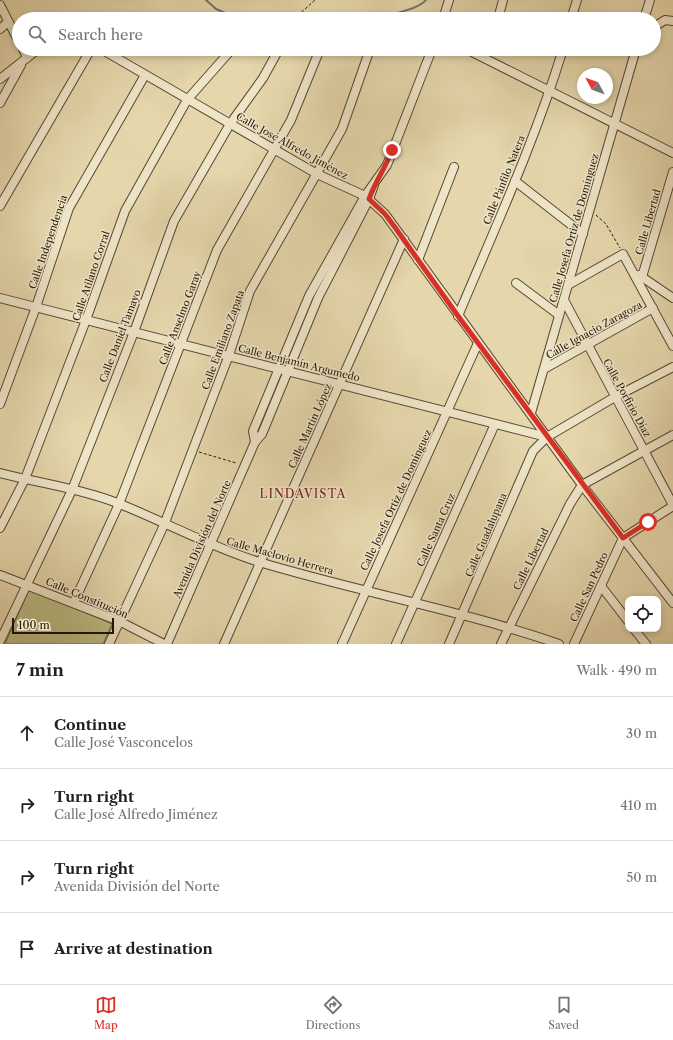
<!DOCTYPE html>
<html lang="en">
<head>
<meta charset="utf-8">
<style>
	body { margin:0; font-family:"Libre Caslon Text",serif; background:#f2f2f2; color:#202124 }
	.controls { position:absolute; right:12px; bottom:12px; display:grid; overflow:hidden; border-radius:8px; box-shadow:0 2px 6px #0003 }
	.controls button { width:36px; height:36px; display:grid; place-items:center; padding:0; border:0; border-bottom:1px solid #e0e0e0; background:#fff; color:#202124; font:20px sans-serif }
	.compass { position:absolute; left:577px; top:68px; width:36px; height:36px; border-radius:50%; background:#fff; box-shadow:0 2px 6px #0003; rotate:311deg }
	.scale { position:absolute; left:12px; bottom:10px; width:102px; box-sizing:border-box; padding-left:4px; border:2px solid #261807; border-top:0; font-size:11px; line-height:14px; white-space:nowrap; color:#261807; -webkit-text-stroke:3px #eee4c8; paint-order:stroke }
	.stop { position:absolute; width:12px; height:12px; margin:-9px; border:3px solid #d93025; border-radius:50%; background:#fff }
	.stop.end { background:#d93025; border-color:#fff; box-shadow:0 1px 4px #0008 }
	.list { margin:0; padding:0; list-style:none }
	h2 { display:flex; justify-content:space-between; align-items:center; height:52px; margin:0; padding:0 16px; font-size:17px }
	h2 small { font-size:13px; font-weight:400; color:#757577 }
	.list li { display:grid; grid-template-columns:26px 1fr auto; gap:12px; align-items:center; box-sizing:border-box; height:72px; padding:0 16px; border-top:1px solid #e0e0e0 }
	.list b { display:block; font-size:15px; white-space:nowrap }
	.list p { margin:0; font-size:13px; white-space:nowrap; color:#757577 }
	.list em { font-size:13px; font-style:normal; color:#757577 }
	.icon { flex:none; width:22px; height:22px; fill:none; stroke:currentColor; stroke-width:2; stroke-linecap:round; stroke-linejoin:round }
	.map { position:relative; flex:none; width:673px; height:644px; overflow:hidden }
	.search { position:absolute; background:#fff; box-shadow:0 2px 6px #0003; left:12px; right:12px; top:12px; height:44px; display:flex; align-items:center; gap:10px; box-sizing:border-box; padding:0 14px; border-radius:22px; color:#757577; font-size:15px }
	.sheet { height:340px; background:#fff }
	nav { display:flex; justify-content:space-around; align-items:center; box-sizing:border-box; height:56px; border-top:1px solid #e0e0e0; background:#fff; font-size:11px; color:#757577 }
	nav a { display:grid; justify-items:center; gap:2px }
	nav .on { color:#d93025 }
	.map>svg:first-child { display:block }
	.green { fill:#bbbc84; stroke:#706a46 }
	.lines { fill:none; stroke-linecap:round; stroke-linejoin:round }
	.stream { stroke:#6c776f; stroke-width:2 }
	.minor-casing { stroke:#564830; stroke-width:10 }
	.path { stroke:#261807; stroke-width:1; stroke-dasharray:3 2; stroke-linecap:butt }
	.minor { stroke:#eee4c8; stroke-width:8 }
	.route { stroke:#d93025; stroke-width:5 }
	.labels { text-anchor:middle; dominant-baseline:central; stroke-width:3; stroke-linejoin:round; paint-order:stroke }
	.street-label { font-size:10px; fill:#261807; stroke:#eee4c8 }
	.quarter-label { font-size:12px; letter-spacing:1px; fill:#7a1f14; stroke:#eee4c8 }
</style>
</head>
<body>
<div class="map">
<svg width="673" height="644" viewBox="0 0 673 644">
	<rect width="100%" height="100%" fill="#e5d6ab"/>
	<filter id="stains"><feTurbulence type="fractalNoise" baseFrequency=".005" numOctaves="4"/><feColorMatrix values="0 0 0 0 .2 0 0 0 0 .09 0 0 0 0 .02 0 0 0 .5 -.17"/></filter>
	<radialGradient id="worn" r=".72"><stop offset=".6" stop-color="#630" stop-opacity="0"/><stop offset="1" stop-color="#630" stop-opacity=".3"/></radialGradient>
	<path class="green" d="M30,587L112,624L103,644H5Z"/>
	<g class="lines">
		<g class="stream">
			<path d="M206,0L216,9L239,19"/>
			<path d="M370,19C383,16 419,10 426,0"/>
		</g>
		<defs>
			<g id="minor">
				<path d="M0,5L19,42"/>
				<path d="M443,19L449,0"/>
				<path d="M498,19L503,0"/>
				<path d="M571,19L577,0"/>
				<path d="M644,19L650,0"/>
				<path d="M654,27L665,20L673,21"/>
				<path d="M0,29L8,22"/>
				<path d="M23,49L27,58"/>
				<path d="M101,49L317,174L365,196L385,214L582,485L673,603"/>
				<path d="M466,49L673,153"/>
				<path d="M0,79L38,49"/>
				<path d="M0,103L21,65"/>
				<path d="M515,181L583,234"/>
				<path d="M0,206L91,49"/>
				<path d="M418,260L454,167"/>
				<path d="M639,275L673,298"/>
				<path d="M642,277L673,172"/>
				<path d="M516,283L559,315"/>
				<path d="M568,285L623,254L673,346"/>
				<path d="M0,298L547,437"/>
				<path d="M564,300L673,505"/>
				<path d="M458,316C495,228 535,141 563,49"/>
				<path d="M544,369L653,308"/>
				<path d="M0,404L36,307L69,208L145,75"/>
				<path d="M531,413L636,49"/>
				<path d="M255,442L253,431L309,296L365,196L387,165L432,49"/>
				<path d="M0,473C39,483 82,489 120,504C167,523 211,547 259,562C359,592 461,610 559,644"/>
				<path d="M0,528L25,479L86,320L125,211L187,100L232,49"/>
				<path d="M0,575L119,621L164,644"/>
				<path d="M601,586L628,621"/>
				<path d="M74,602L119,504L217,250L291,120L320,49"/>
				<path d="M634,629L646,644"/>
				<path d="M0,641L72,490L134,332L174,221L230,124L263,78L279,49"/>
				<path d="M109,644L164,525L229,355L250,291L342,129L370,49"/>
				<path d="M167,644L255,442L262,434L318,298L369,199L374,185"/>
				<path d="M224,644L404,239"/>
				<path d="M342,644L478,343"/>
				<path d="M396,644L495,424"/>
				<path d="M449,644L533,451L547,437L615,397L673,367"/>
				<path d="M501,644L570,504L582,485L673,435"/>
				<path d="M574,644L623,538L673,506"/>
			</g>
		</defs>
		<use href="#minor" class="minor-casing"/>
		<g class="path">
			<path d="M211,16L216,19"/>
			<path d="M294,19L315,0"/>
			<path d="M596,215L606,224L620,248"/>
			<path d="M199,452L236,463"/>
		</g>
		<use href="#minor" class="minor"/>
	</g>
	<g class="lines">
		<path class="route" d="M392,150C386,167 375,182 369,199L385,214L394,226L458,316L623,538L648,522"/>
	</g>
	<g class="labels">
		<g class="street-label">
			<text transform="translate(292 146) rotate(29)">Calle José Alfredo Jiménez</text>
			<text transform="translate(504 180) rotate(-68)">Calle Pánfilo Natera</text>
			<text transform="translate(648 222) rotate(-74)">Calle Libertad</text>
			<text transform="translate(574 228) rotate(-74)">Calle Josefa Ortiz de Domínguez</text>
			<text transform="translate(48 242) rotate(-71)">Calle Independencia</text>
			<text transform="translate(91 276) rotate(-71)">Calle Atilano Corral</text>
			<text transform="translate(180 318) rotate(-69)">Calle Anselmo Garay</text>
			<text transform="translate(594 330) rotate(-29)">Calle Ignacio Zaragoza</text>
			<text transform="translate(120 336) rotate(-69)">Calle Daniel Tamayo</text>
			<text transform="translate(223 340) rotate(-70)">Calle Emiliano Zapata</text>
			<text transform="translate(299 363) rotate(14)">Calle Benjamín Argumedo</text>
			<text transform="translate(627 398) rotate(61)">Calle Porfirio Díaz</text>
			<text transform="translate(310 426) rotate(-66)">Calle Martín López</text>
			<text transform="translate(396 500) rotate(-65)">Calle Josefa Ortiz de Domínguez</text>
			<text transform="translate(436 530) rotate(-66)">Calle Santa Cruz</text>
			<text transform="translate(486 535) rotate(-67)">Calle Guadalupana</text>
			<text transform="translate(202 539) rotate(-66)">Avenida División del Norte</text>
			<text transform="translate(280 556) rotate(16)">Calle Maclovio Herrera</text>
			<text transform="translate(531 559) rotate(-64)">Calle Libertad</text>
			<text transform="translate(589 587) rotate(-65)">Calle San Pedro</text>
			<text transform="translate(87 598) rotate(23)">Calle Constitución</text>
		</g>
		<g class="quarter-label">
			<text x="303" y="493">LINDAVISTA</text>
		</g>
	</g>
	<rect width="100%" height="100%" filter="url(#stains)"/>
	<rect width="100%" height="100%" fill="url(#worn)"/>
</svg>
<div class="controls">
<button><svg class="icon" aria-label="locate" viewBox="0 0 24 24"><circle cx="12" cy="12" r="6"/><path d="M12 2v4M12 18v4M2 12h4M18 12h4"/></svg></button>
</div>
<svg class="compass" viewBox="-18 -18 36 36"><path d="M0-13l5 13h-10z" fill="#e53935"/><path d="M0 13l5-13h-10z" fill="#757577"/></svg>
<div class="scale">100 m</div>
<div class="stop" style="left:648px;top:522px"></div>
<div class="stop end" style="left:392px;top:150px"></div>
<div class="search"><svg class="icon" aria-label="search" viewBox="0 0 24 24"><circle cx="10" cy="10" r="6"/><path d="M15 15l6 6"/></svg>Search here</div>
</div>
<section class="sheet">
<h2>7 min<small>Walk · 490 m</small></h2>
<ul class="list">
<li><svg class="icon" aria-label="ahead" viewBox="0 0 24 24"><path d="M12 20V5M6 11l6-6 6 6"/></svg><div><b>Continue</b><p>Calle José Vasconcelos</p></div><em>30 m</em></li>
<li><svg class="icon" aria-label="right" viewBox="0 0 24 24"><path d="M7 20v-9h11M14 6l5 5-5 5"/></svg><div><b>Turn right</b><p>Calle José Alfredo Jiménez</p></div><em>410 m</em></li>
<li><svg class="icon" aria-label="right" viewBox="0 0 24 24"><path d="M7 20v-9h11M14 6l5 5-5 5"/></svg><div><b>Turn right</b><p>Avenida División del Norte</p></div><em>50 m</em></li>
<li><svg class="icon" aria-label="arrive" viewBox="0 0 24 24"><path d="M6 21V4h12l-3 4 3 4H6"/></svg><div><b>Arrive at destination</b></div></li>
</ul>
</section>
<nav>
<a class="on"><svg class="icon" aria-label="map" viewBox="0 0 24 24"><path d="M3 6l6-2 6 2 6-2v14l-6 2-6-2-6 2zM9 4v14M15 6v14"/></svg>Map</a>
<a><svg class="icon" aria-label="directions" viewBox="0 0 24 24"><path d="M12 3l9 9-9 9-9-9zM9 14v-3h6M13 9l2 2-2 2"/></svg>Directions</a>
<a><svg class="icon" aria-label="saved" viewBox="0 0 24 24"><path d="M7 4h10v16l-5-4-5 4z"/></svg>Saved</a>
</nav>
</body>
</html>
